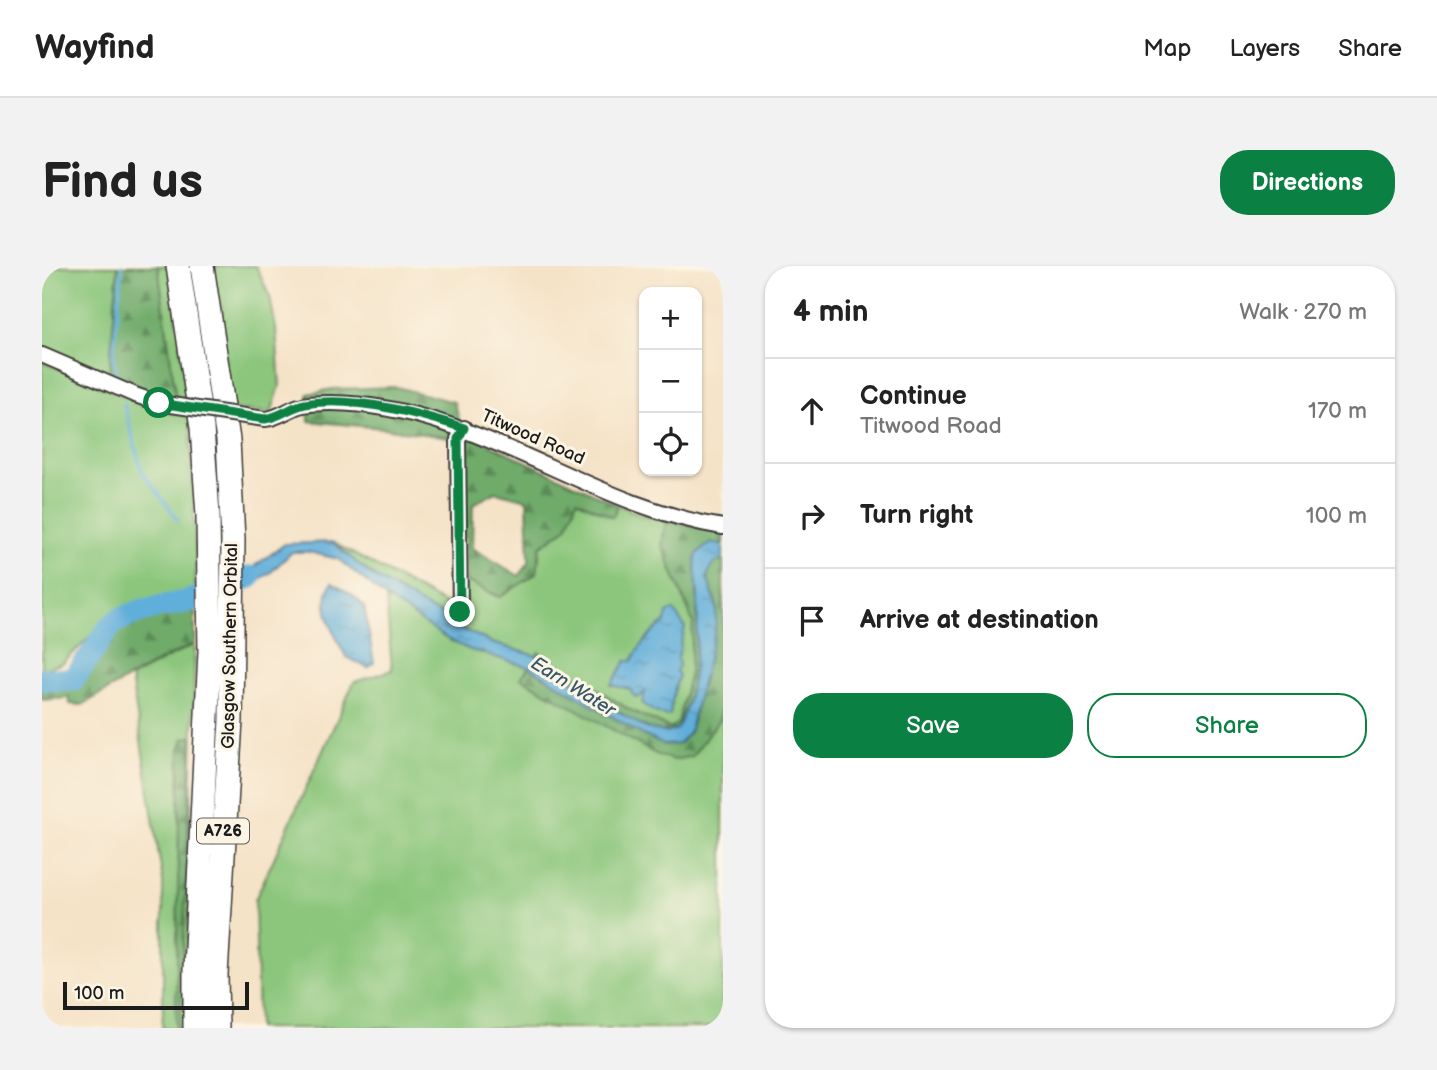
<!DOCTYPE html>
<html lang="en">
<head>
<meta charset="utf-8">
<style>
	body { margin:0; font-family:"Balsamiq Sans",sans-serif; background:#f2f2f2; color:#222 }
	.controls { position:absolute; right:21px; top:21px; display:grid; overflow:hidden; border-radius:14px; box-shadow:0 2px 5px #0004 }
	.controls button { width:63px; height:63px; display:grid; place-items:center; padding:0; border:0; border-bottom:2px solid #e0e0e0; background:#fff; color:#222; font:35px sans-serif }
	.scale { position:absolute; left:21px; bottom:18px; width:186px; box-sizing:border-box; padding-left:7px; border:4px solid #1c1c1c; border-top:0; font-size:19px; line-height:24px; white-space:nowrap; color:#1c1c1c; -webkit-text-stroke:5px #fcf5e5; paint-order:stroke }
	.stop { position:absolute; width:21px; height:21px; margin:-16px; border:5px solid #0b8043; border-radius:50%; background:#fff }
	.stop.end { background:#0b8043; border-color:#fff; box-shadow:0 2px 7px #0008 }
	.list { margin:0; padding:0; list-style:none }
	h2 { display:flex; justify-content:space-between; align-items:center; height:91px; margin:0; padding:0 28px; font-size:30px }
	h2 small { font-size:23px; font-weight:400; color:#767676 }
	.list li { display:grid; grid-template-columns:46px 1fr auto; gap:21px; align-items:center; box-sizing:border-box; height:105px; padding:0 28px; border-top:2px solid #e0e0e0 }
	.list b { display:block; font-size:26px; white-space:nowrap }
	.list p { margin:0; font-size:23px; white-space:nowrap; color:#767676 }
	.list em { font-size:23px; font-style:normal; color:#767676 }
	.actions { display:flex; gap:14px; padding:21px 28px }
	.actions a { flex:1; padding:16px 0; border:2px solid #0b8043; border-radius:28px; text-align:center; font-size:24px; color:#0b8043 }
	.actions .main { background:#0b8043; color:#fff }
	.icon { flex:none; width:38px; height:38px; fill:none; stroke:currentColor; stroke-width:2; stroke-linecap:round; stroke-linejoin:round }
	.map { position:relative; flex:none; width:681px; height:762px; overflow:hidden; border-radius:28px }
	header { display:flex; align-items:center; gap:42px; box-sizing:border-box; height:98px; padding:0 35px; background:#fff; border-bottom:2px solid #e0e0e0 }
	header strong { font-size:33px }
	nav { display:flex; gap:38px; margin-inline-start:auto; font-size:24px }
	.intro { display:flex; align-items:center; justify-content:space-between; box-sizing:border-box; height:168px; padding:0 42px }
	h1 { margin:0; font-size:49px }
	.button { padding:18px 32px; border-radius:28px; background:#0b8043; color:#fff; font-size:24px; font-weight:700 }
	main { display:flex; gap:42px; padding:0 42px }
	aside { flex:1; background:#fff; border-radius:28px; box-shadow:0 2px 5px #0004 }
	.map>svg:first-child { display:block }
	.green { fill:#8bc67b; stroke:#54714c; stroke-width:2 }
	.forest { fill:url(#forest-firs); stroke:#466444; stroke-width:2; fill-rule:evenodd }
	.water { fill:url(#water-ripples); stroke:#3e657b; stroke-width:2 }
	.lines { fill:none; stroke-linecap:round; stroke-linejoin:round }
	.stream { stroke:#60aeda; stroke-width:3.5 }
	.river { stroke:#60aeda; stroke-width:23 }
	.minor-casing { stroke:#3d3a36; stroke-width:18 }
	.trunk-casing { stroke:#3d3a36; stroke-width:26 }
	.minor { stroke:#fff; stroke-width:14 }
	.trunk { stroke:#fff; stroke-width:23 }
	.minor-bridge-casing { stroke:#3d3a36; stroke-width:18; stroke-linecap:butt }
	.minor-bridge { stroke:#fff; stroke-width:14 }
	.route { stroke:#0b8043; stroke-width:9 }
	.labels { text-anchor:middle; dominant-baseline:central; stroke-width:6; stroke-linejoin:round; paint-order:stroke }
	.shield { fill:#fcf5e5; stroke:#5f5d58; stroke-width:2 }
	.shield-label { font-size:16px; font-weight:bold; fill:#1c1c1c }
	.street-label { font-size:18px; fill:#1c1c1c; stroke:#fcf5e5 }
	.water-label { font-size:19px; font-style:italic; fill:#375668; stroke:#fcf5e5 }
</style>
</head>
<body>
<header>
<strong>Wayfind</strong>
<nav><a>Map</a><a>Layers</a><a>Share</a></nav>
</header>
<div class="intro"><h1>Find us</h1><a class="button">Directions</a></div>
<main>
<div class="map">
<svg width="681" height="762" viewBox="0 0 681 762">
	<defs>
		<pattern id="forest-firs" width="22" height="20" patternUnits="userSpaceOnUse" patternTransform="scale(1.75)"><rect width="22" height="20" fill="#70ab6b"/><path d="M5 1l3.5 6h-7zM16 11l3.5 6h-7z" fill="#5b8a57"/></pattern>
		<pattern id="water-ripples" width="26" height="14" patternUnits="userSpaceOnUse" patternTransform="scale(1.75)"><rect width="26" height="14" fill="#60aeda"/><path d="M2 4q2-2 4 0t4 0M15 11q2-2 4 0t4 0" fill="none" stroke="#4e8db0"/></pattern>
	</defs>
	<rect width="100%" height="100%" fill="#fcf5e5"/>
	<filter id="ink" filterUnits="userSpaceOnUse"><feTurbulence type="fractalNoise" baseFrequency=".0143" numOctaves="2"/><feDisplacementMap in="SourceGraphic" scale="14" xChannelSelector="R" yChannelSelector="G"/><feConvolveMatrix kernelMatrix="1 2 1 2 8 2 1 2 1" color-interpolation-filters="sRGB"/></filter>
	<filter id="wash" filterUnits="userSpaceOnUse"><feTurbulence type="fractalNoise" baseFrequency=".00686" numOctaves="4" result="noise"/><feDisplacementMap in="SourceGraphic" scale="28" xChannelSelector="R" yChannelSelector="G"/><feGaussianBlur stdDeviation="1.57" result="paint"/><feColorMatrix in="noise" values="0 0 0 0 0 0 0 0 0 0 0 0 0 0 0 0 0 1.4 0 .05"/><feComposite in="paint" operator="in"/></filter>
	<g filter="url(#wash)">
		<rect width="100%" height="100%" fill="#f5e3c8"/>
		<g class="green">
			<path d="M0,0H76L67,112L0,83Z"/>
			<path d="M116,0H126L138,74L144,136L134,134Z"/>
			<path d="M169,0H214L228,31L234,63L238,120L229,147L187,143L179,41Z"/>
			<path d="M0,96L118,145L148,149L154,296L153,330L85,345L60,359L21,397L0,404Z"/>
			<path d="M535,234L570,251L576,239L600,249L624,254L620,279L651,356L648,406L636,457L628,463L588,444L497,387L495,390L450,377L418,362L424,348V315L458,331L495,307L498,281L525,261Z"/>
			<path d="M290,276L414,344L410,353C366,335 326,308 290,276Z"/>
			<path d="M344,332L405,373L426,383L487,401L479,412L614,488L632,494L650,490L677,454L681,434V762H216L213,634L312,416L350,404Z"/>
			<path d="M153,378L144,762H138L150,472H142L138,483L134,762H120L121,743V616L89,411Z"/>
		</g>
		<g class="forest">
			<path d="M76,0H116L134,134L109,129L67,112Z"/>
			<path d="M354,121L412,136L417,153L407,172L341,162L267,155L266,128L290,123Z"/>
			<path d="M426,168L576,239L571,251L535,234L525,261L498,281L495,307L458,331L424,315L422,181ZM454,226L485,234L487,296L477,310L430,282L431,238Z"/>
			<path d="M624,254L681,266V279L669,277L653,293C657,341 658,420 635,463C625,467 614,466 604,461C579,451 512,409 495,390L497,386L588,444L628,462L636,457L648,406L651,356L620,279Z"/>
			<path d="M677,292H681V434L677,454L650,490L632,494L614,488L479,412L487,401L603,470L622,479L637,478L647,467L653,446L675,341L665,311L669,300Z"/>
			<path d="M153,341V378L115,396L40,439L28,438L27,432L0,434V418L34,415L78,360L91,353Z"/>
			<path d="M150,471L138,762H134L138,483L142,472Z"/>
		</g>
		<g class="water">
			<path d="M290,276L331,310L389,344L410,353L418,362L450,377L495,390L560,436L604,462L625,467L635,463C654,428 656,369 656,329C656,318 651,302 654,291C656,284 664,281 670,277L681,279V292L669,300L665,311L675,341L673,366L647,467L637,478L622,479L603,470L487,401L426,383L405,373L344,332L296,293L267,286H250L229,306L204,321L203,307L243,278Z"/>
			<path d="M290,317L310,329L322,340L332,397L326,402L304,391C294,370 274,338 290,317Z"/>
			<path d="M631,344L643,361L636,391L637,401L634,405L637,410C632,421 630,435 628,448L625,450L613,446L600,437L603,426L595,432L590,428L589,424C582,420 576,422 569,419L584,395H590C596,382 611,363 623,357L625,347Z"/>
		</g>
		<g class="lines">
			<g class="stream">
				<path d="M76,112L71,92L80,0"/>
				<path d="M82,138L100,206L136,254"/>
			</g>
			<path class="river" d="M0,413L31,414L68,361L76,354L101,344L147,335L208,311"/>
		</g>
	</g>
	<g filter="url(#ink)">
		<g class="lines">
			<defs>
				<g id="minor">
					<path d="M0,89L93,129"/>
					<path d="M223,153C236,152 245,144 257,140C267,137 279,137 289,137C435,139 542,239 681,261"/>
					<path d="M418,346L416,173L422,162"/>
				</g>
				<g id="trunk">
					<path d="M136,0L160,162L166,249L168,385L153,703V762"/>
					<path d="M160,0L186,174L191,274L189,454L174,709L175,762"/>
				</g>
			</defs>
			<use href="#minor" class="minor-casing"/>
			<use href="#trunk" class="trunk-casing"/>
			<use href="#minor" class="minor"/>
			<use href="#trunk" class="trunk"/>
			<defs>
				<path id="minor-bridge" d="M93,129L116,137L223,153"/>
			</defs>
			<use href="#minor-bridge" class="minor-bridge-casing"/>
			<use href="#minor-bridge" class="minor-bridge"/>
		</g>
	</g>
	<g class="lines" filter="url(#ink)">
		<path class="route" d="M117,137L223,153C238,151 248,141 263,138C311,129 376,147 422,162L416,173L418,346"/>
	</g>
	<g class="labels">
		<rect class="shield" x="155" y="552.5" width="52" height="25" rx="5"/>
		<g class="shield-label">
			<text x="181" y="565">A726</text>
		</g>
		<g class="street-label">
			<text transform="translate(491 171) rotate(24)">Titwood Road</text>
			<text transform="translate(188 380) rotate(-89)">Glasgow Southern Orbital</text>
		</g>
		<g class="water-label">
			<text transform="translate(531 421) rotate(32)">Earn Water</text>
		</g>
	</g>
</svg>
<div class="controls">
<button>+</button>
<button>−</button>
<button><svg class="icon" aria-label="locate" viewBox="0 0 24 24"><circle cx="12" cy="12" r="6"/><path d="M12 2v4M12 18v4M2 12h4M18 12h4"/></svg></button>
</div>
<div class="scale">100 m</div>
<div class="stop" style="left:117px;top:137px"></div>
<div class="stop end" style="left:418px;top:346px"></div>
</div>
<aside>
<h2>4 min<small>Walk · 270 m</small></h2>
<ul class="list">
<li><svg class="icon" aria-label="ahead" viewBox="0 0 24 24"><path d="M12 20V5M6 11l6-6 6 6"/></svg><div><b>Continue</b><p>Titwood Road</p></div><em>170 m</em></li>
<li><svg class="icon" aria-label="right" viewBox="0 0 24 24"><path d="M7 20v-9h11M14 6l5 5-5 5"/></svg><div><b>Turn right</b></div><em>100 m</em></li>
<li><svg class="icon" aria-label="arrive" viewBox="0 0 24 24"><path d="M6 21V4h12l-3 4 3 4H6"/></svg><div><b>Arrive at destination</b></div></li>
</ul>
<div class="actions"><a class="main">Save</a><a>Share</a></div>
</aside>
</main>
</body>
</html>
